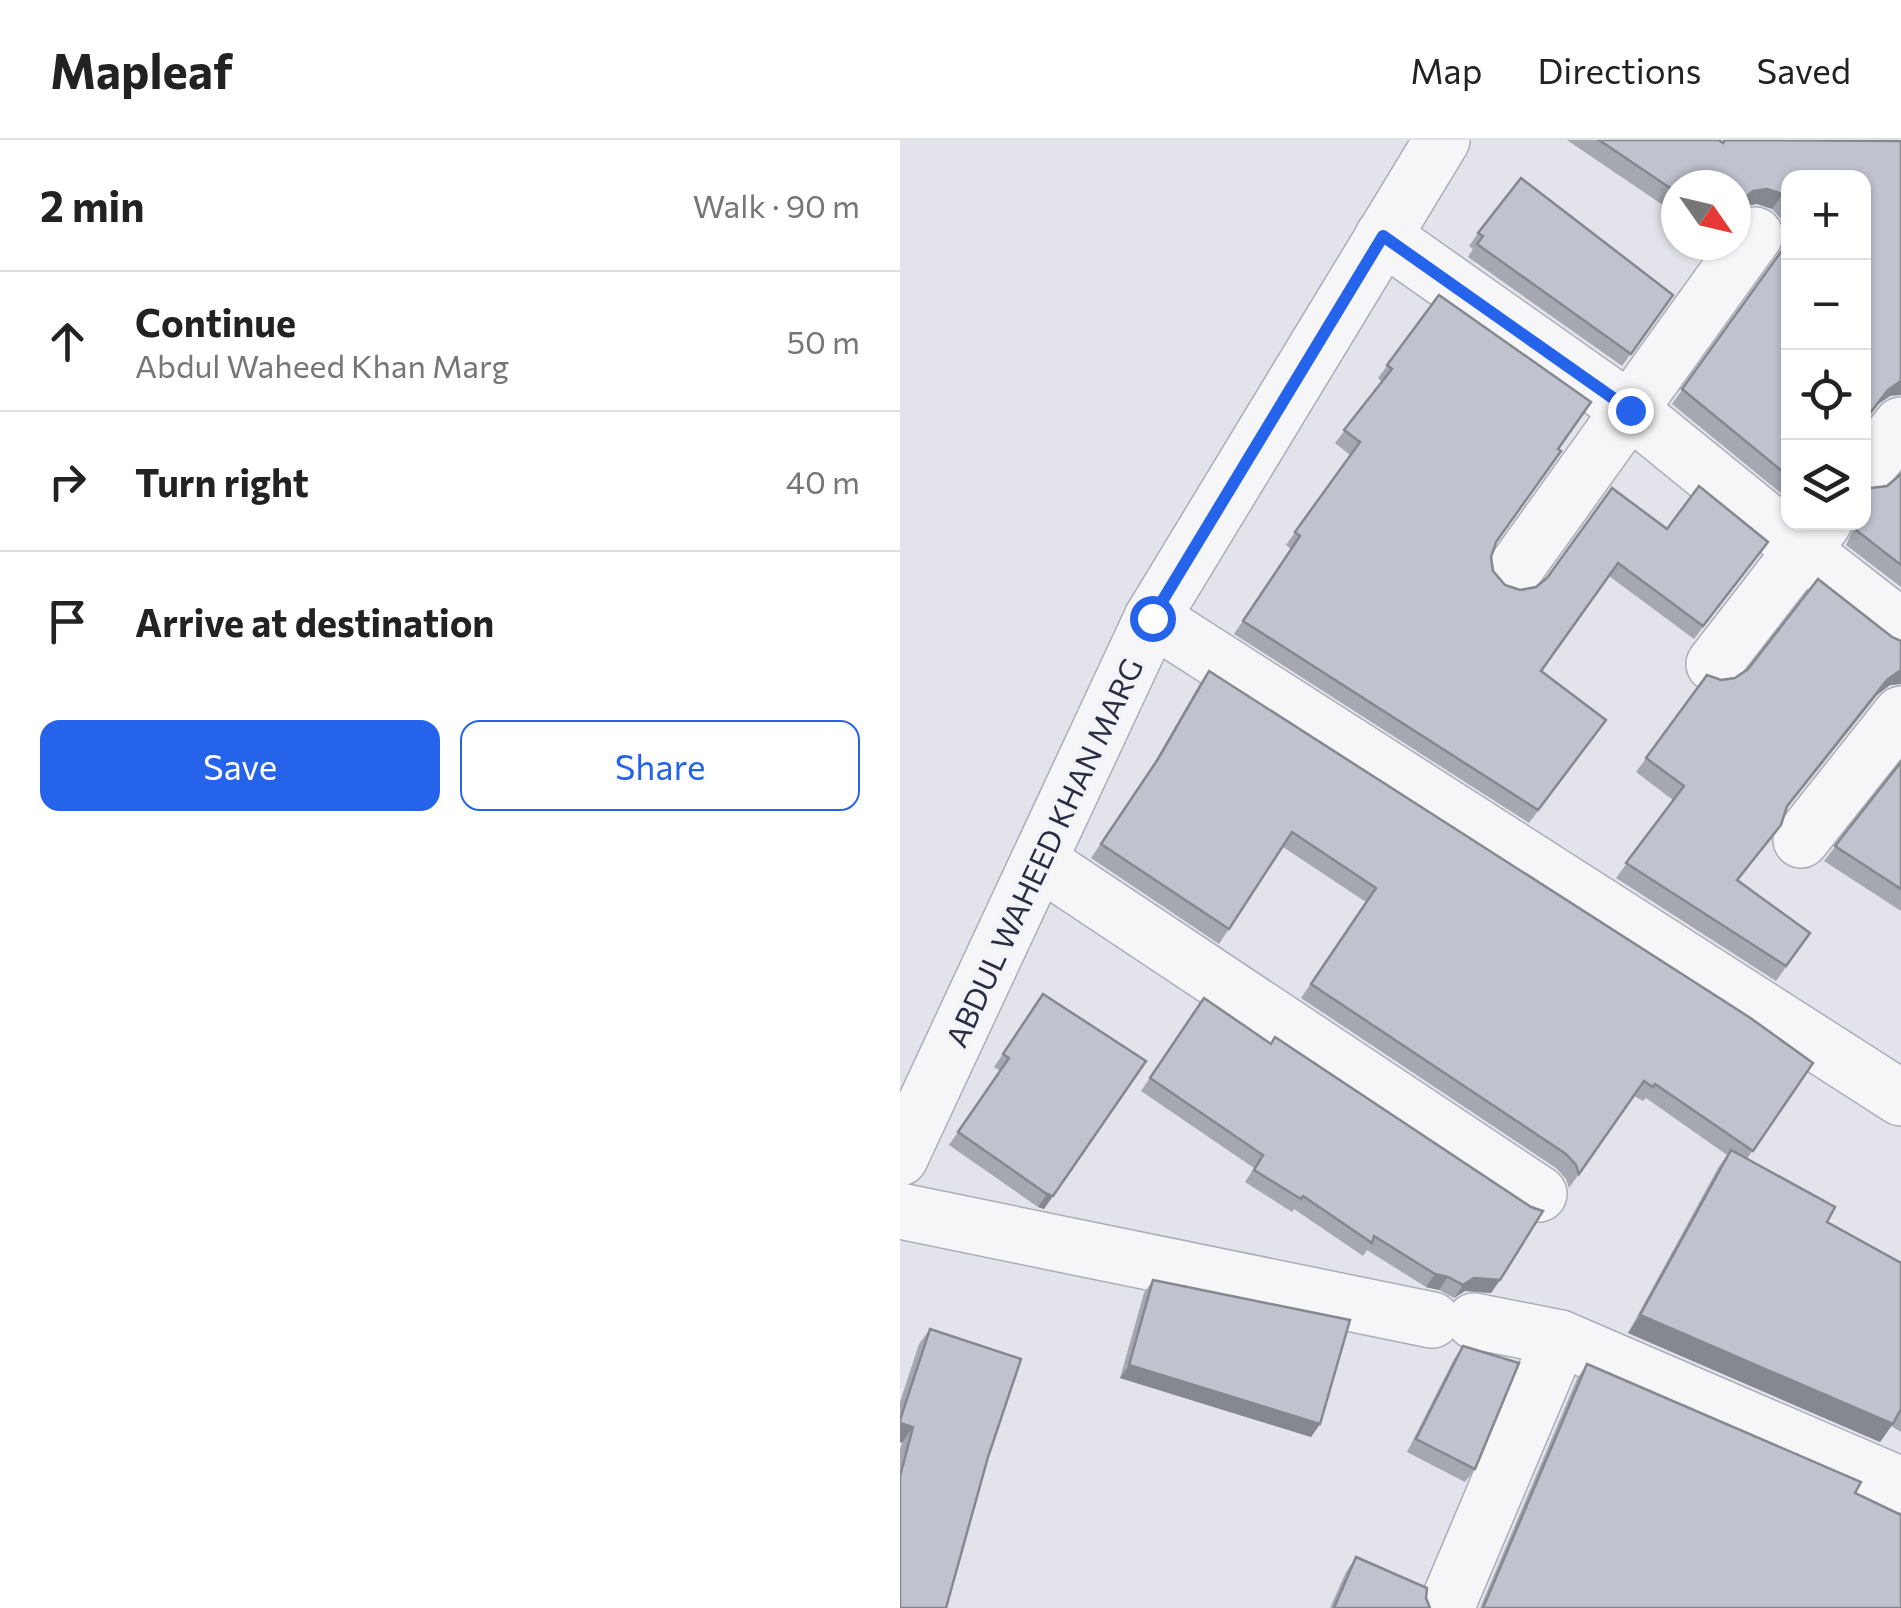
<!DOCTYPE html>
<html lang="en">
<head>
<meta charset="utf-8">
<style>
	body { margin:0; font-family:Commissioner,sans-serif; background:#f6f6f6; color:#222 }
	.controls { position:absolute; right:30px; top:30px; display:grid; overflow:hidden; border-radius:20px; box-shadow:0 2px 8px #0004 }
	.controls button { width:90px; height:90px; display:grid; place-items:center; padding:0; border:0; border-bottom:2px solid #e0e0e0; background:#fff; color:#222; font:50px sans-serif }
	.compass { position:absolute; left:761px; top:30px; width:90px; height:90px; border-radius:50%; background:#fff; box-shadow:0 2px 8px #0004; rotate:124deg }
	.stop { position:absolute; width:30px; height:30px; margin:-22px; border:8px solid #2563eb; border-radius:50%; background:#fff }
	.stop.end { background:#2563eb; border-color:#fff; box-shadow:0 2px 10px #0008 }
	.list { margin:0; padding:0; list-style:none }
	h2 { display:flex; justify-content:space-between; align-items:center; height:130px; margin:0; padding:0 40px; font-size:42px }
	h2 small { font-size:32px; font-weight:400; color:#767676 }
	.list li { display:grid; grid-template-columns:65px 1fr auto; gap:30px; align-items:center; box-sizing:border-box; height:140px; padding:0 40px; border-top:2px solid #e0e0e0 }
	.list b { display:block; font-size:38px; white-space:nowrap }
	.list p { margin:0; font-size:32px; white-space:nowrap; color:#767676 }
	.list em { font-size:32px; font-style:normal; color:#767676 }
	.actions { display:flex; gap:20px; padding:30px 40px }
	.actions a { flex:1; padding:22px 0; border:2px solid #2563eb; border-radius:20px; text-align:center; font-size:35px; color:#2563eb }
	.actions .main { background:#2563eb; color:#fff }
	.icon { flex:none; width:55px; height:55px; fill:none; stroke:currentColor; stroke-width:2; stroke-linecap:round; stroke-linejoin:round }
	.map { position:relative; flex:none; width:1001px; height:1468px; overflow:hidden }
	header { display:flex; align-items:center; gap:60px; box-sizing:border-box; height:140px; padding:0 50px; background:#fff; border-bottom:2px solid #e0e0e0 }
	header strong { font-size:48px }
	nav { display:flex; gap:55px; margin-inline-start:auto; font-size:35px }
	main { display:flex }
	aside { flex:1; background:#fff }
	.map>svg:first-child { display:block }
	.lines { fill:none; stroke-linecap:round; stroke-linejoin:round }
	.minor-casing { stroke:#acadb9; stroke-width:58 }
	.minor { stroke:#f6f6f9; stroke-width:55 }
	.wall { fill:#a5a7b1 }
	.shaded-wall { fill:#868890 }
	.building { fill:#c0c2ce; stroke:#868890; stroke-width:2.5 }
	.route { stroke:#2563eb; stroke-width:12 }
	.labels { text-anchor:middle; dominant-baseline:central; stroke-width:8; stroke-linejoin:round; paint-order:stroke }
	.street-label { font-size:30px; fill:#2b2d43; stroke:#f3f4f8 }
</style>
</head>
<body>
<header>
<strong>Mapleaf</strong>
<nav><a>Map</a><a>Directions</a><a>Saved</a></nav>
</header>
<main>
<aside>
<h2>2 min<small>Walk · 90 m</small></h2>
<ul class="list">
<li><svg class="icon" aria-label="ahead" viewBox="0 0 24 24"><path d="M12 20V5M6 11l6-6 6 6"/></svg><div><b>Continue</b><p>Abdul Waheed Khan Marg</p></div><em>50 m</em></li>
<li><svg class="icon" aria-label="right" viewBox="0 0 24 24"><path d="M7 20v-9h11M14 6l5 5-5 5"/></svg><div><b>Turn right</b></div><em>40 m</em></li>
<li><svg class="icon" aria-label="arrive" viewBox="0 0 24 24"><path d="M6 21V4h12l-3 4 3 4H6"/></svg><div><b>Arrive at destination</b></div></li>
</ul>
<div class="actions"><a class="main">Save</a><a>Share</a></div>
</aside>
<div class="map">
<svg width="1001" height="1468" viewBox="0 0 1001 1468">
	<rect width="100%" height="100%" fill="#e3e4eb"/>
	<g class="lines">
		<defs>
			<g id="minor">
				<path d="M483,96L731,271L902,410L1001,487"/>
				<path d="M964,332L1001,285"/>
				<path d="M613,432L855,95"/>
				<path d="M252,478L1001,958"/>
				<path d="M814,524L924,382"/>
				<path d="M901,700L1001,574"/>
				<path d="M139,721L639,1054"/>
				<path d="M0,1018L252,478L542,0"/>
				<path d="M0,1071L532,1180"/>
				<path d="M574,1181L660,1198L1001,1345"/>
				<path d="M546,1468L660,1198"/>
			</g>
		</defs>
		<use href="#minor" class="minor-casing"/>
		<use href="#minor" class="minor"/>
	</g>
	<g class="wall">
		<path d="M667,0H819L822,3L1000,0L990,256L977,265L964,282V38H888V359L772,264L881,112L886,97L883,81L872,69L857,64L843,66L776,45V74Z"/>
		<path d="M578,93L773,155L722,226L568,117L573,109L569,106Z"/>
		<path d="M539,155L596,402L591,417L593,431L605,445L620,450L636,447L767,389L868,402L794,499L709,436L641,531L706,580L629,683L334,494L391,409L386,405L450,315L435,303L482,242L478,238Z"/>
		<path d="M1001,334V447L946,405L955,385V382H964V345L971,348L987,346Z"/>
		<path d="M992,497L1001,501V544L990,545L977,555L886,669L881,685L838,741L910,793L876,841L716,738L773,660L736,632L807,535L821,540L835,538Z"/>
		<path d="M309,531L913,923L847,1019L927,1082L1001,1123V1292L991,1286L980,1302L728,1193L818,1028L827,1015L746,958L743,961L734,956L669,1048L666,1039L656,1028L401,858L466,762L383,707L319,804L191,718L248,634L299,545Z"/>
		<path d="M1001,622V771L924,721Z"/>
		<path d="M143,854L246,921L144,1069L138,1067L49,1005L100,931L94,927Z"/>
		<path d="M304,858L600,1140L591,1153L565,1151L554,1158L539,1150L526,1147L467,1110L463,1116L394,1069L392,1072L345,1042L354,1028L241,951Z"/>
		<path d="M253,1140L420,1284L411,1297L220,1238L244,1153Z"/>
		<path d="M30,1189L88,1317L0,1468V1310L2,1303L0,1302V1262L19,1204Z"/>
		<path d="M563,1206L575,1329L565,1342L507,1312L554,1219Z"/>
		<path d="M687,1224L955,1353L1001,1468H580L677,1239Z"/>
		<path d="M456,1417L526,1458L530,1468H430L446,1432Z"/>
	</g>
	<g class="shaded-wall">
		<path d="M867,49L883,54L872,69L857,64L843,66L836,72V68L840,62L853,51Z"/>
		<path d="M1001,241V255L990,256L977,265L964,282L988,250Z"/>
		<path d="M1001,530V544L990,545L977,555L877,681L987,540Z"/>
		<path d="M147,1054L153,1056L144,1069L138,1067Z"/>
		<path d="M535,1134L548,1137L539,1150L526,1147Z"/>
		<path d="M574,1138L600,1140L591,1153L565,1151L554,1158L563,1145Z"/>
		<path d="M740,1175L993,1284L980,1302L728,1193Z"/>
		<path d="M229,1225L420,1284L411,1297L220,1238Z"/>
		<path d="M0,1283L13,1287L2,1303L0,1302Z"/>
	</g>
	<g class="building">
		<path d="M699,0H819L823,3L825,0L1001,1V241L988,250L964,281V38H888V61L883,54L867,49L853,51L840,62L836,68V45H776V52Z"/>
		<path d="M621,38L773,155L731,214L577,104L583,96L578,93Z"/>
		<path d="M888,102V336L782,249Z"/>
		<path d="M539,155L691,262L658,309L661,311L596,402L591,417L593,431L605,445L620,450L636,447L647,438L712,348L767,389L799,346L868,402L803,486L718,423L641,531L706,580L638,670L343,481L400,396L395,392L460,302L444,290L492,229L487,225Z"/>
		<path d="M1001,334V425L956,390L960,382H964L965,370L964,345L971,348L987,346Z"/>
		<path d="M918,439L992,497L1001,501V530L987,540L887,666L881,685L837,740L910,793L886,826L726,723L784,646L746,618L807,535L821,540L835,538L848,529Z"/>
		<path d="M309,531L849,877L913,923L853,1011L755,944L753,947L744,941L679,1034L676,1025L666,1014L411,844L476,748L392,692L329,789L201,704L258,619Z"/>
		<path d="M1001,622V749L935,706Z"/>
		<path d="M143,854L246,921L153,1056L147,1054L58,992L109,918L103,914Z"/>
		<path d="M304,858L371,904L375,897L631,1067L643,1071L600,1140L574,1138L563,1145L548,1137L535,1134L474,1096L472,1103L403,1056L401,1059L354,1030L363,1015L250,938Z"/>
		<path d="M831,1010L935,1067L927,1082L1001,1123V1269L993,1284L740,1175Z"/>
		<path d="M253,1140L450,1180L420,1284L229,1225Z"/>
		<path d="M30,1189L121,1219L88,1317L46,1468H0V1336L13,1287L0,1283V1280Z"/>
		<path d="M563,1206L619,1223L575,1329L516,1299Z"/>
		<path d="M687,1224L961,1342L955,1353L1001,1375V1468H583Z"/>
		<path d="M456,1417L527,1448L526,1458L530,1468H434Z"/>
	</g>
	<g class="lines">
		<path class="route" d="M252,478L483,96L730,270"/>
	</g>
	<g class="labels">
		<g class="street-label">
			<text transform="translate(143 712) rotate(-65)">ABDUL WAHEED KHAN MARG</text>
		</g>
	</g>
</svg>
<div class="controls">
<button>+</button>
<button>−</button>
<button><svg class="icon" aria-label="locate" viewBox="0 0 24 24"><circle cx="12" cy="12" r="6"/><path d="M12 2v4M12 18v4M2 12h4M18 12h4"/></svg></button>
<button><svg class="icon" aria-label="layers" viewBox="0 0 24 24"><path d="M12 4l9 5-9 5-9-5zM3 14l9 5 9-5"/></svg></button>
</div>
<svg class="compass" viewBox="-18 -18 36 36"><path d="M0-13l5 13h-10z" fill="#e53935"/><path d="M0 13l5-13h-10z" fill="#767676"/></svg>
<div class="stop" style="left:252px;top:478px"></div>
<div class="stop end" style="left:730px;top:270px"></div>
</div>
</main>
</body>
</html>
